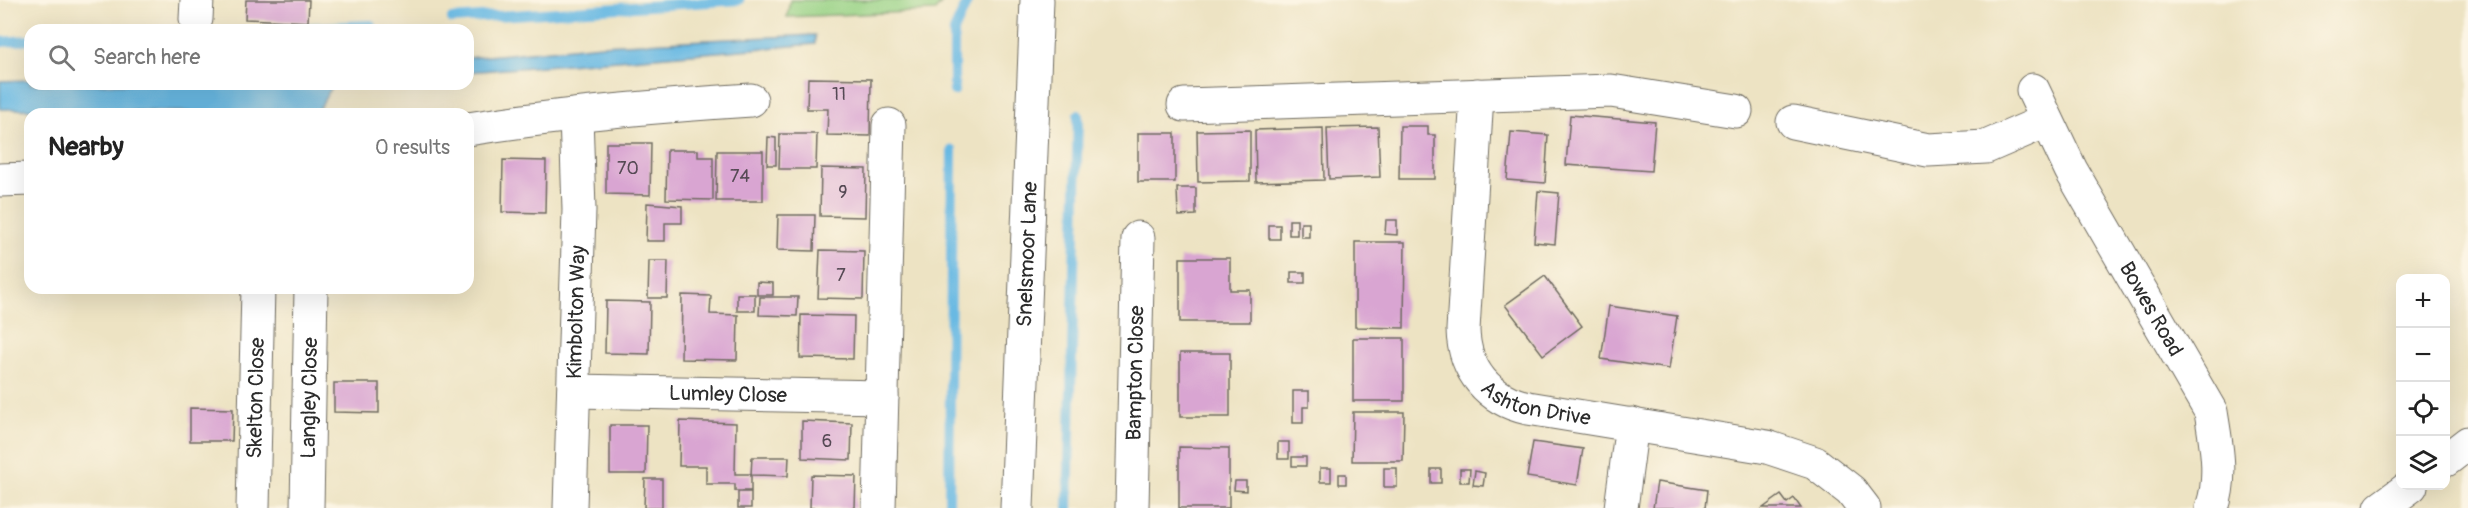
<!DOCTYPE html>
<html lang="en">
<head>
<meta charset="utf-8">
<style>
	body { margin:0; font-family:Pangolin,sans-serif; background:#f6f6f6; color:#222 }
	.controls { position:absolute; right:18px; bottom:18px; display:grid; overflow:hidden; border-radius:12px; box-shadow:0 6px 24px #0002 }
	.controls button { width:54px; height:54px; display:grid; place-items:center; padding:0; border:0; border-bottom:2px solid #e0e0e0; background:#fff; color:#222; font:30px sans-serif }
	.list { margin:0; padding:0; list-style:none }
	h2 { display:flex; justify-content:space-between; align-items:center; height:78px; margin:0; padding:0 24px; font-size:26px }
	h2 small { font-size:20px; font-weight:400; color:#767676 }
	.icon { flex:none; width:33px; height:33px; fill:none; stroke:currentColor; stroke-width:2; stroke-linecap:round; stroke-linejoin:round }
	.map { position:relative; flex:none; width:2468px; height:508px; overflow:hidden }
	.search { position:absolute; background:#fff; box-shadow:0 6px 24px #0002; left:24px; top:24px; width:450px; height:66px; display:flex; align-items:center; gap:15px; box-sizing:border-box; padding:0 21px; border-radius:18px; color:#767676; font-size:22px }
	.panel { position:absolute; background:#fff; box-shadow:0 6px 24px #0002; left:24px; top:108px; width:450px; height:186px; border-radius:18px }
	.map>svg:first-child { display:block }
	.green { fill:#9ad387; stroke:#627f59; stroke-width:1.5 }
	.water { fill:#69b9e3; stroke:#4a7287; stroke-width:1.5 }
	.lines { fill:none; stroke-linecap:round; stroke-linejoin:round }
	.stream { stroke:#69b9e3; stroke-width:10 }
	.building { fill:#d9a5d2 }
	.minor-casing { stroke:#6f6b60; stroke-width:35 }
	.minor { stroke:#fff; stroke-width:33 }
	.labels { text-anchor:middle; dominant-baseline:central; stroke-width:4.5; stroke-linejoin:round; paint-order:stroke }
	.number-label { font-size:18px; fill:#564a55 }
	.street-label { font-size:21px; fill:#2b2b2b; stroke:#fcf5e5 }
</style>
</head>
<body>
<div class="map">
<svg width="2468" height="508" viewBox="0 0 2468 508">
	<rect width="100%" height="100%" fill="#fcf5e5"/>
	<filter id="ink" filterUnits="userSpaceOnUse"><feTurbulence type="fractalNoise" baseFrequency=".0167" numOctaves="2"/><feDisplacementMap in="SourceGraphic" scale="12" xChannelSelector="R" yChannelSelector="G"/><feConvolveMatrix kernelMatrix="1 2 1 2 8 2 1 2 1" color-interpolation-filters="sRGB"/></filter>
	<filter id="wash" filterUnits="userSpaceOnUse"><feTurbulence type="fractalNoise" baseFrequency=".008" numOctaves="4" result="noise"/><feDisplacementMap in="SourceGraphic" scale="24" xChannelSelector="R" yChannelSelector="G"/><feGaussianBlur stdDeviation="1.35" result="paint"/><feColorMatrix in="noise" values="0 0 0 0 0 0 0 0 0 0 0 0 0 0 0 0 0 1.4 0 .05"/><feComposite in="paint" operator="in"/></filter>
	<g filter="url(#wash)">
		<rect width="100%" height="100%" fill="#ede3c3"/>
		<path class="green" d="M790,0H944L935,11L787,17Z"/>
		<g class="water">
			<path d="M815,35V44L468,72V58L602,45Z"/>
			<path d="M30,80V84H331L332,86L316,114L0,109V81Z"/>
		</g>
		<g class="lines">
			<g class="stream">
				<path d="M452,19L739,0"/>
				<path d="M266,30L371,25"/>
				<path d="M0,42L30,40"/>
				<path d="M954,91V31L968,0"/>
				<path d="M949,508L952,150"/>
				<path d="M1068,508L1078,115"/>
			</g>
		</g>
		<g id="blocks">
			<g class="building">
				<path d="M246,0H309L308,22L245,19Z"/>
				<path d="M808,78L871,79L870,136L827,135L828,109H807Z"/>
				<path d="M1570,115L1655,122L1651,171L1566,165Z"/>
				<path d="M1400,126H1428V135H1435V179H1399Z"/>
				<path d="M1378,127L1380,177L1329,179L1327,128Z"/>
				<path d="M1323,128L1324,180L1256,182L1255,130Z"/>
				<path d="M1250,130V181L1198,182L1197,131Z"/>
				<path d="M1511,132L1548,135L1545,183L1507,180Z"/>
				<rect x="1138" y="133" width="37" height="49"/>
				<path d="M780,134H817L816,169H779Z"/>
				<path d="M768,137L776,138V165H767Z"/>
				<path d="M606,143H651L650,195L606,194Z"/>
				<path d="M667,150H698V157H713V200L666,199Z"/>
				<path d="M717,151H763V201H716Z"/>
				<path d="M503,160L546,161L545,213L502,212Z"/>
				<path d="M821,168L866,169L865,217L820,216Z"/>
				<path d="M1177,188H1196V215L1178,216Z"/>
				<path d="M1538,191L1559,193L1555,244L1534,242Z"/>
				<path d="M647,203L682,206V223H665V241H646Z"/>
				<path d="M778,215H815L814,251L777,250Z"/>
				<rect x="1289" y="220" width="8" height="15"/>
				<path d="M1386,220H1397V235L1385,234Z"/>
				<rect x="1301" y="223" width="8" height="14"/>
				<rect x="1269" y="225" width="11" height="14"/>
				<path d="M1355,242H1405L1404,328L1355,327Z"/>
				<path d="M820,250L864,251L863,299L818,298Z"/>
				<path d="M1180,258H1230V290H1250V322H1180Z"/>
				<path d="M649,261H668L667,298H648Z"/>
				<rect x="1291" y="272" width="14" height="11"/>
				<path d="M1545,276L1582,326L1543,355L1505,305Z"/>
				<path d="M757,282L773,283V295H757Z"/>
				<rect x="737" y="294" width="18" height="17"/>
				<path d="M682,295L711,296L710,314L738,315L737,360L681,359Z"/>
				<path d="M760,297H798L797,316L759,315Z"/>
				<path d="M606,301L650,302L649,354L605,353Z"/>
				<path d="M1609,306L1677,316L1669,369L1601,359Z"/>
				<path d="M801,315L854,316L853,359L800,358Z"/>
				<rect x="1353" y="338" width="51" height="63"/>
				<rect x="1180" y="353" width="50" height="64"/>
				<path d="M334,383H379V413L334,412Z"/>
				<path d="M1293,391H1309V407H1303V423H1293Z"/>
				<path d="M190,408L233,409L232,441H190Z"/>
				<path d="M1353,412H1404L1403,461H1352Z"/>
				<path d="M680,421L736,423L735,474H751V491H735V484H706V466H679Z"/>
				<path d="M802,421L852,423L851,460L802,458Z"/>
				<path d="M610,425H647L646,474H610Z"/>
				<rect x="1278" y="442" width="11" height="17"/>
				<path d="M1533,442L1583,449L1577,485L1527,477Z"/>
				<path d="M1179,447L1229,448V508H1179Z"/>
				<path d="M752,457H789L788,476L751,475Z"/>
				<rect x="1292" y="457" width="14" height="9"/>
				<rect x="1320" y="468" width="11" height="14"/>
				<rect x="1384" y="468" width="13" height="19"/>
				<rect x="1431" y="469" width="10" height="14"/>
				<path d="M1460,469H1470L1469,482H1460Z"/>
				<path d="M1475,471L1485,473L1483,486L1473,485Z"/>
				<rect x="1339" y="474" width="7" height="10"/>
				<path d="M811,475L856,476L855,508H810Z"/>
				<path d="M645,479H662V508H644Z"/>
				<path d="M1235,481H1246V491L1234,490Z"/>
				<path d="M1657,482L1707,490L1705,508H1653Z"/>
				<rect x="738" y="492" width="13" height="16"/>
				<path d="M1781,495L1787,503L1794,498L1801,508H1763Z"/>
			</g>
		</g>
	</g>
	<g filter="url(#ink)">
		<use href="#blocks" fill-opacity="0" stroke="#6f6b60" stroke-width="1.5"/>
		<g class="lines">
			<defs>
				<g id="minor">
					<path d="M196,19L197,0"/>
					<path id="s1" d="M2033,90L2071,170L2211,412C2216,443 2223,477 2212,508"/>
					<path id="s2" d="M1477,95L1463,330C1464,370 1489,400 1528,408L1767,447L1815,463L1851,491L1864,508"/>
					<path d="M1184,105L1611,91L1736,111"/>
					<path d="M1793,122L1928,150L1986,147L2046,121"/>
					<path d="M468,129C562,114 656,106 751,100"/>
					<path d="M0,180L30,179"/>
					<path id="s3" d="M574,391L882,397"/>
					<path d="M2446,460L2468,443"/>
					<path id="s4" d="M253,508L258,288"/>
					<path id="s5" d="M307,508L311,288"/>
					<path id="s6" d="M570,508L579,210L576,115"/>
					<path d="M879,508L889,125"/>
					<path id="s7" d="M1017,508L1037,0"/>
					<path id="s8" d="M1132,508L1138,238"/>
					<path d="M1621,508L1632,424"/>
					<path d="M2381,508L2411,486"/>
				</g>
			</defs>
			<use href="#minor" class="minor-casing"/>
			<use href="#minor" class="minor"/>
		</g>
	</g>
	<g class="labels">
		<g class="number-label">
			<text x="839" y="94">11</text>
			<text x="628" y="168">70</text>
			<text x="740" y="176">74</text>
			<text x="843" y="192">9</text>
			<text x="841" y="275">7</text>
			<text x="827" y="441">6</text>
		</g>
		<g class="street-label">
			<text stroke="none"><textPath href="#s7" startOffset="254">Snelsmoor Lane</textPath></text>
			<text stroke="none"><textPath href="#s1" startOffset="249">Bowes Road</textPath></text>
			<text stroke="none"><textPath href="#s6" startOffset="196">Kimbolton Way</textPath></text>
			<text stroke="none"><textPath href="#s8" startOffset="135">Bampton Close</textPath></text>
			<text stroke="none"><textPath href="#s3" startOffset="154">Lumley Close</textPath></text>
			<text stroke="none"><textPath href="#s4" startOffset="110">Skelton Close</textPath></text>
			<text stroke="none"><textPath href="#s5" startOffset="110">Langley Close</textPath></text>
			<text stroke="none"><textPath href="#s2" startOffset="352">Ashton Drive</textPath></text>
		</g>
	</g>
</svg>
<div class="controls">
<button>+</button>
<button>−</button>
<button><svg class="icon" aria-label="locate" viewBox="0 0 24 24"><circle cx="12" cy="12" r="6"/><path d="M12 2v4M12 18v4M2 12h4M18 12h4"/></svg></button>
<button><svg class="icon" aria-label="layers" viewBox="0 0 24 24"><path d="M12 4l9 5-9 5-9-5zM3 14l9 5 9-5"/></svg></button>
</div>
<div class="search"><svg class="icon" aria-label="search" viewBox="0 0 24 24"><circle cx="10" cy="10" r="6"/><path d="M15 15l6 6"/></svg>Search here</div>
<section class="panel">
<h2>Nearby<small>0 results</small></h2>
<ul class="list">
</ul>
</section>
</div>
</body>
</html>
